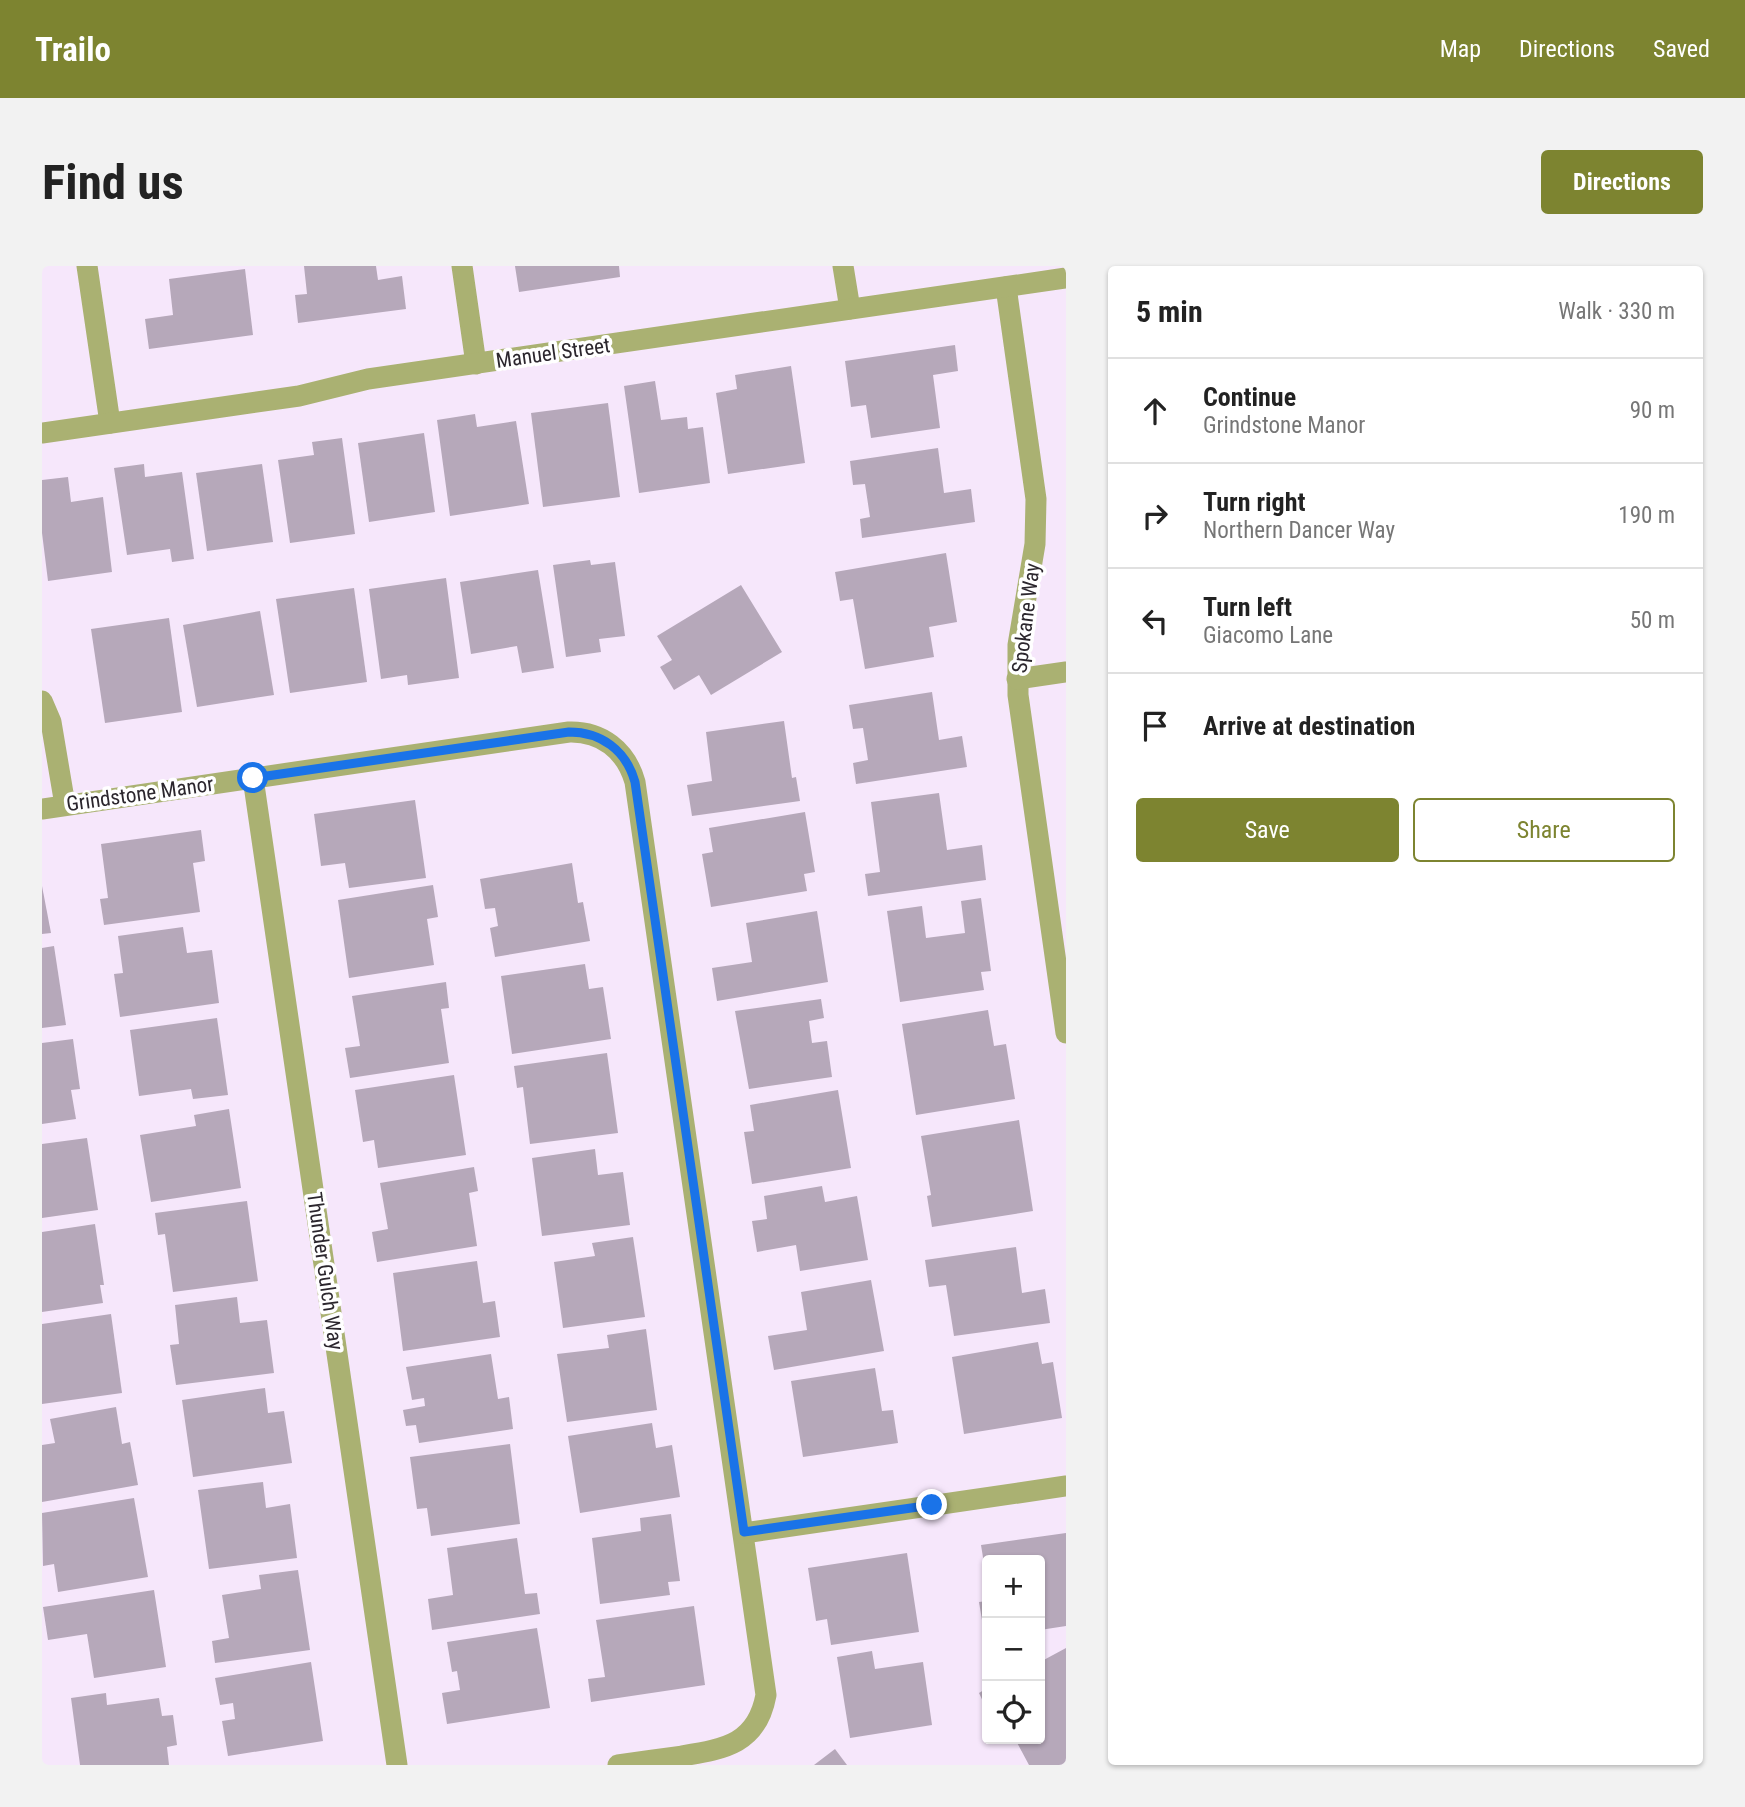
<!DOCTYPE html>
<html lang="en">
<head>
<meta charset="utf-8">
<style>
	body { margin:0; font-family:"Roboto Condensed",sans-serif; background:#f2f2f2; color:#222 }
	.controls { position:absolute; right:21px; bottom:21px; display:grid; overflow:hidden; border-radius:7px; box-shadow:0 2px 5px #0004 }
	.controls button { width:63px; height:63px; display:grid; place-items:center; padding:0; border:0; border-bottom:2px solid #e0e0e0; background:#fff; color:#222; font:35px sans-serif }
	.stop { position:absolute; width:21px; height:21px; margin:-16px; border:5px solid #1a73e8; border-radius:50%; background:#fff }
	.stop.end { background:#1a73e8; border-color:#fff; box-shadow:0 2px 7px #0008 }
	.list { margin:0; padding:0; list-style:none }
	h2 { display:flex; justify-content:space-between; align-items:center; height:91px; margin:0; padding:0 28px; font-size:30px }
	h2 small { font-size:23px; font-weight:400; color:#767676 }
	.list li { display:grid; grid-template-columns:46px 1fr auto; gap:21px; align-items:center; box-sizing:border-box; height:105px; padding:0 28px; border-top:2px solid #e0e0e0 }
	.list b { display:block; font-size:26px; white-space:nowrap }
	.list p { margin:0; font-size:23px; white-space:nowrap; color:#767676 }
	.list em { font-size:23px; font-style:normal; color:#767676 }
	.actions { display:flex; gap:14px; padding:21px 28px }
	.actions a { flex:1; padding:16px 0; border:2px solid #7d8430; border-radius:7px; text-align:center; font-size:24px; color:#7d8430 }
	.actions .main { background:#7d8430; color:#fff }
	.icon { flex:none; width:38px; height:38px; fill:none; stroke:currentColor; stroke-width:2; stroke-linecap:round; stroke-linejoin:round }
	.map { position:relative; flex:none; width:1024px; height:1499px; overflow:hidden; border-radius:7px }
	header { display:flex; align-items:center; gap:42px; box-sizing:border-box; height:98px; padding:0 35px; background:#7d8430; color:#fff }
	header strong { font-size:33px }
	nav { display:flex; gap:38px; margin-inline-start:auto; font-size:24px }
	.intro { display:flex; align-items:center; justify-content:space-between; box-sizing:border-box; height:168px; padding:0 42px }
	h1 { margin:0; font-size:49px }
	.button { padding:18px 32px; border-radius:7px; background:#7d8430; color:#fff; font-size:24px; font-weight:700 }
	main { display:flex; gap:42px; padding:0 42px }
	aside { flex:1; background:#fff; border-radius:7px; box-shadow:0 2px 5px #0004 }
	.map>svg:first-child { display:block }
	.building { fill:#b6a8ba }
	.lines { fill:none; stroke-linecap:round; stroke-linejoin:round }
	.street { stroke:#aab172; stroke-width:21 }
	.route { stroke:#1a73e8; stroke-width:9 }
	.labels { text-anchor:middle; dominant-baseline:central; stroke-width:7; stroke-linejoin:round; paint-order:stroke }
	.street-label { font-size:21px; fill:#2b262d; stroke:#fff }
</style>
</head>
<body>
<header>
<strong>Trailo</strong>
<nav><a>Map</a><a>Directions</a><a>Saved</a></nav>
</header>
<div class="intro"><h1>Find us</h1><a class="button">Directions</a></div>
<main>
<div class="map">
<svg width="1024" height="1499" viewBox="0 0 1024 1499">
	<rect width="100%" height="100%" fill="#f6e7fb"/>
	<g class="building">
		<path d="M262,0H334L336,14L360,10L364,43L256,57L253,29L265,28Z"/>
		<path d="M473,0H577L578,11L477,26Z"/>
		<path d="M203,3L211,69L107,83L103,53L131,49L127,13Z"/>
		<path d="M913,79L916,105L891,109L898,162L829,172L824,139L809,141L803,95Z"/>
		<path d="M749,100L763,197L686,208L674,127L695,123L693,109Z"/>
		<path d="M613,115L619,154L645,151L646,163L661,161L668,217L597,227L582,120Z"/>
		<path d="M566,137L578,231L501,241L489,147Z"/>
		<path d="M433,148L435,161L474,155L487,238L408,250L395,154Z"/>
		<path d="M382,167L393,246L327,256L316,177Z"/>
		<path d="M300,172L313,268L248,277L236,194L272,189L270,176Z"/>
		<path d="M896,182L902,227L929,223L933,256L820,272L818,253L828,251L823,218L811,219L808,195Z"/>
		<path d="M102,198L103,211L140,206L152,293L130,296L128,283L85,289L72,202Z"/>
		<path d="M220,198L231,276L165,285L154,207Z"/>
		<path d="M26,211L29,236L61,231L70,306L6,315L0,267V214Z"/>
		<path d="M904,287L915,356L887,361L892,391L823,403L811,333L798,335L793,306Z"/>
		<path d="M548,294L549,299L573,296L583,370L557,373L559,386L524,391L511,299Z"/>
		<path d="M496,304L512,402L480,407L475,380L429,388L418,316Z"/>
		<path d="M404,312L417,412L366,419L365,409L339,413L327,323Z"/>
		<path d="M699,319L740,386L669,429L657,409L632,424L618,401L630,394L615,370Z"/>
		<path d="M312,322L325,416L248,427L234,333Z"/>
		<path d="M218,345L232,429L155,441L141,359Z"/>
		<path d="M127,352L140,446L63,457L49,363Z"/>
		<path d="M890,426L897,474L920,470L925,501L814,518L811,497L826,494L821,462L811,463L807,439Z"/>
		<path d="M742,455L750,512L754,511L758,535L650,550L645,519L670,515L664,466Z"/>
		<path d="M897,527L905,584L940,579L944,614L826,630L823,608L838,606L829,536Z"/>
		<path d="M373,534L384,612L307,622L303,597L279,600L272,548Z"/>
		<path d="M763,546L773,606L762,608L765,625L669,641L660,588L671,586L667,562Z"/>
		<path d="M159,564L163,595L151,597L158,646L62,659L58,633L66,632L59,578Z"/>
		<path d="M530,597L536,637L541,636L548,675L453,691L448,662L456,660L453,642L443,643L438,613Z"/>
		<path d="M391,619L396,651L385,653L392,699L307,712L296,634Z"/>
		<path d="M0,620L9,667L0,668Z"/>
		<path d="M939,632L949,705L939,706L942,724L858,736L845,645L880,640L884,672L923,667L919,635Z"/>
		<path d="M775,645L786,716L675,735L670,702L710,696L704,657Z"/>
		<path d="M141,661L145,687L170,684L177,737L78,751L72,708L81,707L76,670Z"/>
		<path d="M12,680L24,759L0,762V682Z"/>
		<path d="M543,698L547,723L561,721L569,773L470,788L459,710Z"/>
		<path d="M404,716L407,742L399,743L407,797L308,812L303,782L318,780L310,730Z"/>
		<path d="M779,733L782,752L767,755L770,777L785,775L790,811L707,823L693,745Z"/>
		<path d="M946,744L952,780L964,778L973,833L874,849L860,758Z"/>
		<path d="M175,752L186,829L151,833L149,823L97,830L88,764Z"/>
		<path d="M31,773L38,823L29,824L34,853L0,858V777Z"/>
		<path d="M565,787L576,867L488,878L481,821L475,822L472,800Z"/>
		<path d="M412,809L424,889L336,902L332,874L321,876L313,824Z"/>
		<path d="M796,824L809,902L710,918L702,866L712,865L708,839Z"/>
		<path d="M187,843L199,922L109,936L98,869L154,860L152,849Z"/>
		<path d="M977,854L991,945L890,961L885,930L889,929L879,870Z"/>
		<path d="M45,872L56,944L0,952V878Z"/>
		<path d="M553,883L556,909L581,906L588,959L500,970L490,892Z"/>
		<path d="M432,901L436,925L427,927L435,980L335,996L330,966L346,963L338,917Z"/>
		<path d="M780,920L783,936L815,930L826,994L758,1005L754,979L715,986L710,955L725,953L722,930Z"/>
		<path d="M205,935L216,1015L131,1026L123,968L116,969L113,947Z"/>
		<path d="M53,958L62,1019H58L61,1037L0,1046V966Z"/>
		<path d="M591,971L603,1051L521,1062L512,996L553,990L550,977Z"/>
		<path d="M974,981L980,1027L1003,1023L1008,1057L912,1070L904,1019L887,1021L883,994Z"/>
		<path d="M435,995L441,1037L453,1035L458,1071L361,1085L351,1007Z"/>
		<path d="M829,1014L842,1085L732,1104L726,1070L765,1064L759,1026Z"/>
		<path d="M195,1031L198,1057L225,1054L232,1107L134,1119L128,1079L137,1078L133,1039Z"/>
		<path d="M69,1048L80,1127L0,1138V1058Z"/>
		<path d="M604,1063L615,1144L525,1156L515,1088L567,1082L565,1069Z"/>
		<path d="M996,1076L1000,1098L1011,1096L1020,1152L922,1168L910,1091Z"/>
		<path d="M449,1088L456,1133L467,1131L471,1163L377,1177L374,1159L364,1160L361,1144L383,1140L382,1132L370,1134L364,1101Z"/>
		<path d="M833,1102L840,1145L851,1144L856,1177L761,1191L749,1115Z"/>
		<path d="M223,1122L226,1147L242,1145L250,1197L151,1211L140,1134Z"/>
		<path d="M74,1141L80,1178L88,1176L96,1219L0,1236V1179L13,1177L8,1153Z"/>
		<path d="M610,1157L614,1182L630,1179L638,1231L538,1247L526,1170Z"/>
		<path d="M468,1178L478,1258L389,1270L385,1242L375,1243L368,1191Z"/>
		<path d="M221,1216L224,1242L248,1238L255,1292L167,1303L156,1224Z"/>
		<path d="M92,1232L106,1311L16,1326L12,1298L1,1300L0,1247Z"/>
		<path d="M629,1248L638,1315L626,1316L628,1329L558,1338L550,1272L599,1265L598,1252Z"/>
		<path d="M1024,1267V1360L998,1364V1294H945L944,1310L939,1279Z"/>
		<path d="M475,1272L483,1328L495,1327L498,1348L390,1364L386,1333L411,1329L405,1282Z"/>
		<path d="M865,1287L877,1366L789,1379L785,1353L774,1355L766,1302Z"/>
		<path d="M256,1304L268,1384L173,1397L170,1375L187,1372L180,1329L219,1323L217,1309Z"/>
		<path d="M112,1324L124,1401L52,1412L45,1368L6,1374L1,1341Z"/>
		<path d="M945,1335V1372H943L937,1336Z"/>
		<path d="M652,1340L663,1419L549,1436L546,1413L563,1411L554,1354Z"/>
		<path d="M495,1362L508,1442L405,1458L400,1427L418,1424L415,1405L410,1406L405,1376Z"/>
		<path d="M1024,1382V1497L1020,1499H987L973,1473H998V1396Z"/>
		<path d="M830,1385L833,1403L881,1396L890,1459L808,1472L795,1391Z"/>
		<path d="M269,1396L281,1475L186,1490L180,1455L193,1453L191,1437L178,1439L173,1412Z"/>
		<path d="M945,1422V1444L937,1427Z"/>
		<path d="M64,1427L65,1439L117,1432L120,1450L131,1449L135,1479L125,1481L127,1499H38L29,1432Z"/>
		<path d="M793,1483L805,1499H772Z"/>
	</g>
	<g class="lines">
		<g class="street">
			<path d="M45,0L68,157"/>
			<path d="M420,0L434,98"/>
			<path d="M801,0L808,43"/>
			<path d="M964,21L994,233L993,278L976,379V429L1024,767"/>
			<path d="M0,167L257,130L326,113L1024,12"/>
			<path d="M975,413L1024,406"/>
			<path d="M0,435L9,456L23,539"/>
			<path d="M211,512L355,1499"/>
			<path d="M0,543L527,466C559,465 584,484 593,516L724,1429C715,1478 683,1483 640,1490C619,1493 597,1496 576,1499"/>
			<path d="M702,1267L1024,1220"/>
		</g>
	</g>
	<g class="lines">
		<path class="route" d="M211,512L527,466C559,466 584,484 593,516L702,1266L890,1239"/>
	</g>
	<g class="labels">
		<g class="street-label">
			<text transform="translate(511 87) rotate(-8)">Manuel Street</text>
			<text transform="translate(984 352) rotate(-83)">Spokane Way</text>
			<text transform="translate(98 528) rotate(-8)">Grindstone Manor</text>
			<text transform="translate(283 1005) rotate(82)">Thunder Gulch Way</text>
		</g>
	</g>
</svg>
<div class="controls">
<button>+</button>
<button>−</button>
<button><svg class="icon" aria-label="locate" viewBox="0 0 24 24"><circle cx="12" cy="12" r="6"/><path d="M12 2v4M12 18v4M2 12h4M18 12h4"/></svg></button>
</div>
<div class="stop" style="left:211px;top:512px"></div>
<div class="stop end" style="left:890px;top:1239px"></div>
</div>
<aside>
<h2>5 min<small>Walk · 330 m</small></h2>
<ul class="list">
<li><svg class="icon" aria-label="ahead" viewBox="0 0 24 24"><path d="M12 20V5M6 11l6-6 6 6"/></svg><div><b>Continue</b><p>Grindstone Manor</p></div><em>90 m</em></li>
<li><svg class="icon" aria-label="right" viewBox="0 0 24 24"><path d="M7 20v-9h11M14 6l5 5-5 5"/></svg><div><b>Turn right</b><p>Northern Dancer Way</p></div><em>190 m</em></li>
<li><svg class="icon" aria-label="left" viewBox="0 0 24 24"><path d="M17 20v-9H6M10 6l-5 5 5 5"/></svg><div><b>Turn left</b><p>Giacomo Lane</p></div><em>50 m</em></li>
<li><svg class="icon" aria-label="arrive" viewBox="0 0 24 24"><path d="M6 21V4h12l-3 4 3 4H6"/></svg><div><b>Arrive at destination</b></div></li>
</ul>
<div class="actions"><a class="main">Save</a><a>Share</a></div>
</aside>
</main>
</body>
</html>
